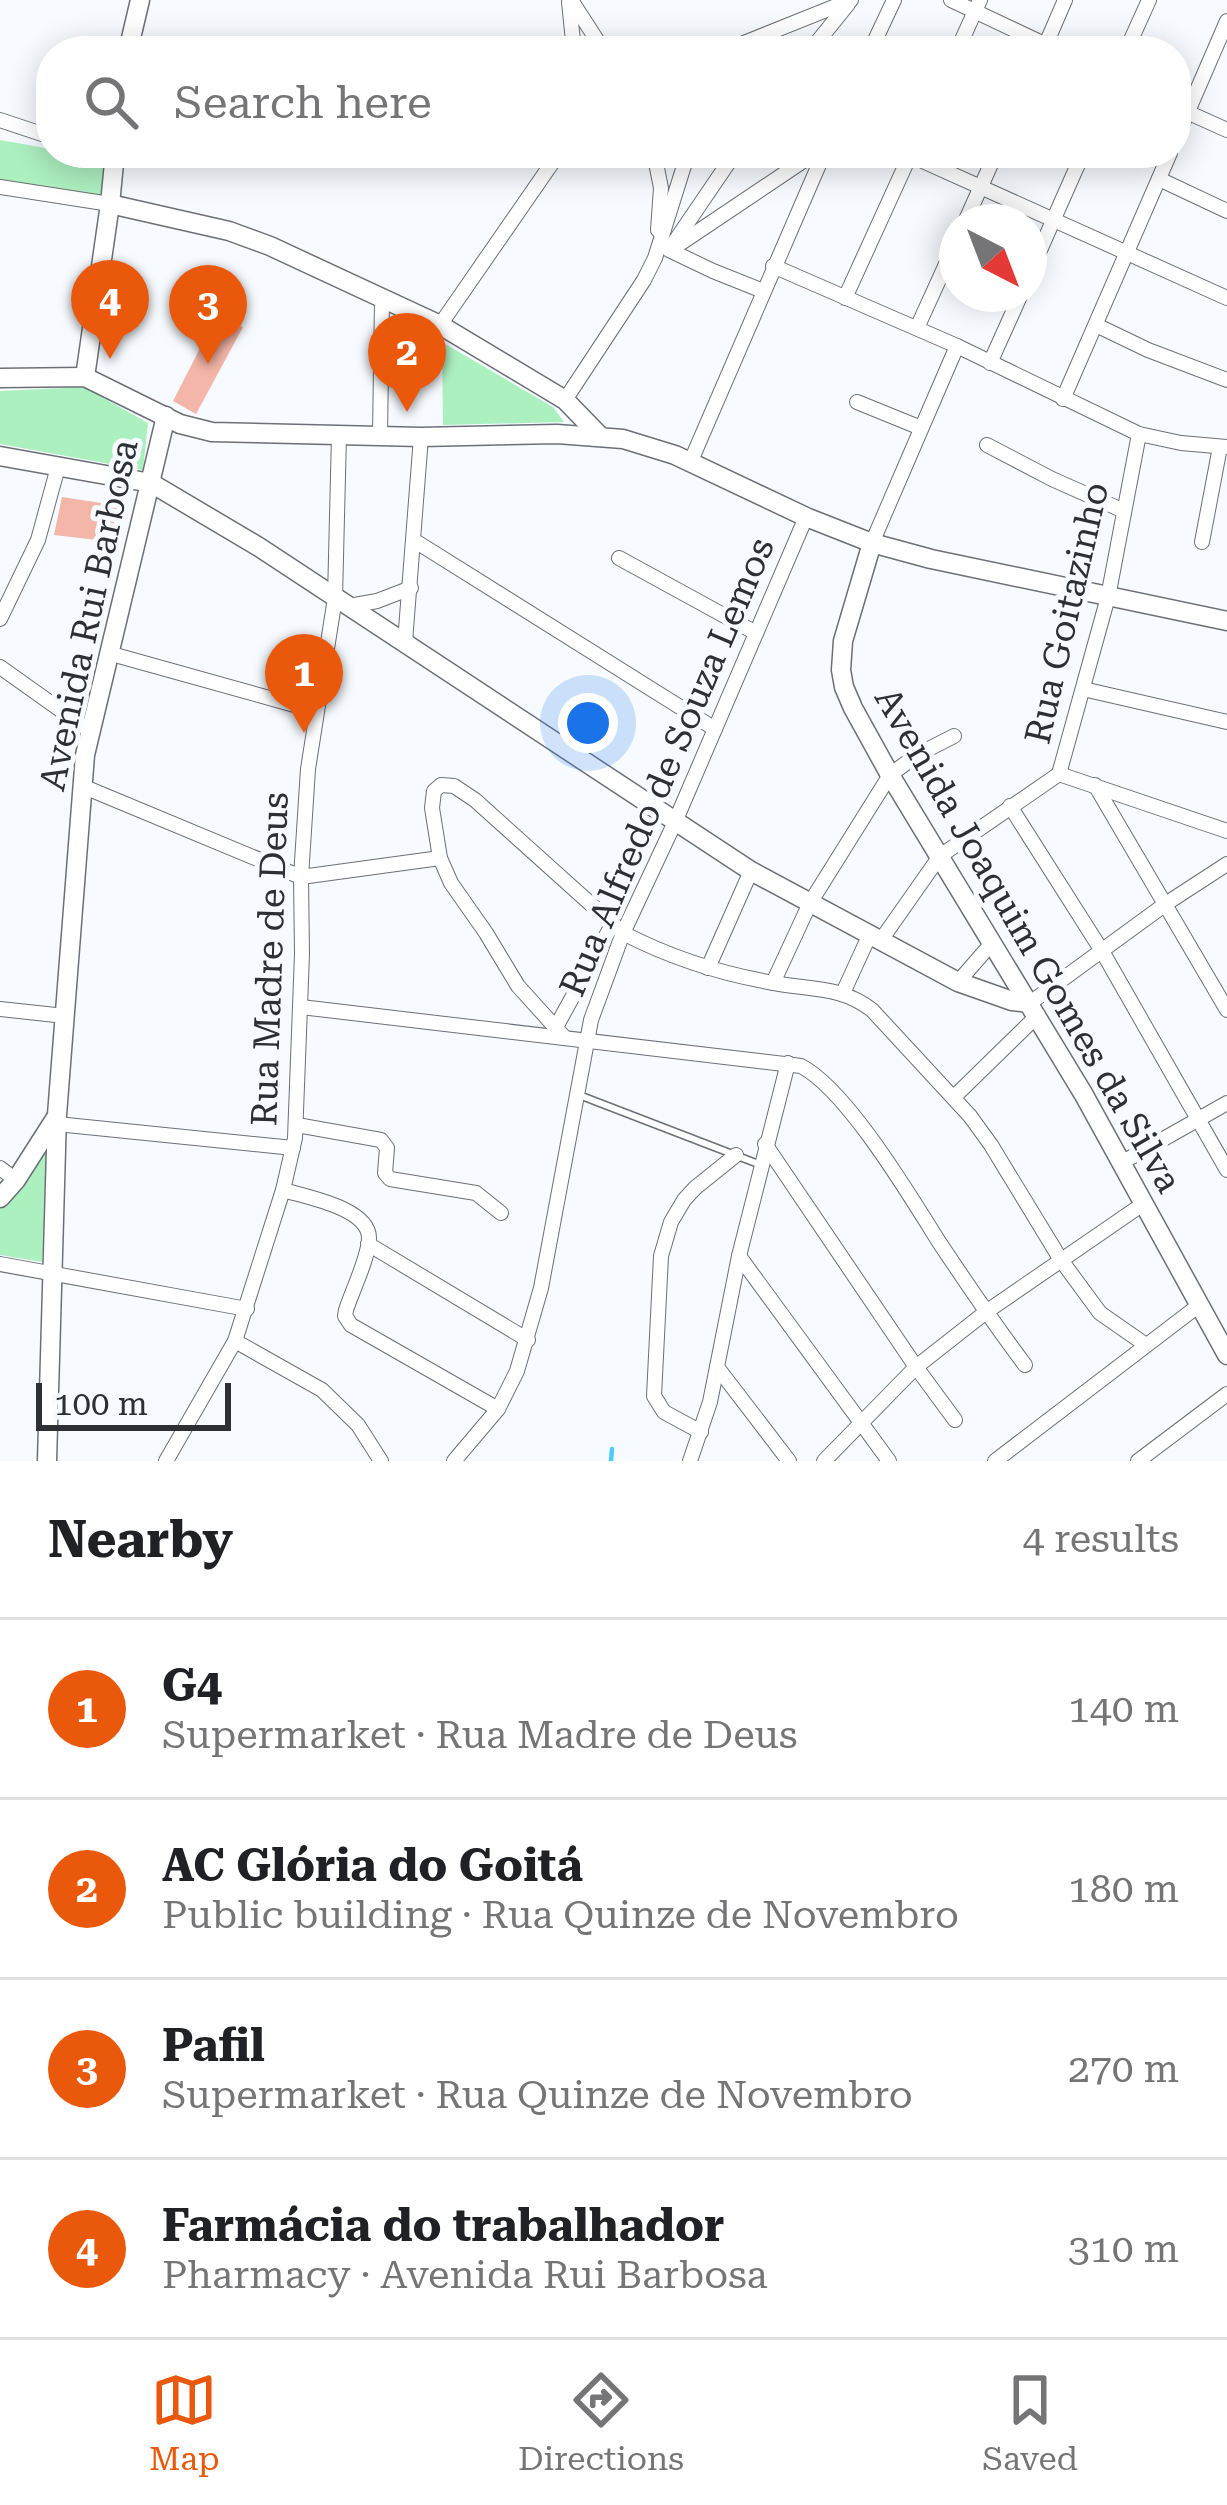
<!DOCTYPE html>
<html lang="en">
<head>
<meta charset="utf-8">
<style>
	body { margin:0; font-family:"Roboto Serif",serif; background:#f6f6f6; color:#202124 }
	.compass { position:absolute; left:939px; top:204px; width:108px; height:108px; border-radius:50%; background:#fff; box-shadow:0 6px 30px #0003; rotate:138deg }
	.scale { position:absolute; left:36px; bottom:30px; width:195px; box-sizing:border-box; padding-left:12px; border:6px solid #2e2f32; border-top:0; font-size:33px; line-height:42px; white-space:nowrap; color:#2e2f32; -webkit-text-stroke:9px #f7fafe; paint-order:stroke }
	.you { position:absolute; left:588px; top:723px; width:42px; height:42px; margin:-30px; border:9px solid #fff; border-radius:50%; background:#1a73e8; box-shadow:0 0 0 18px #1a73e833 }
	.badge { display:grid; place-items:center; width:78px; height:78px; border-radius:50%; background:#ea580c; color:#fff; font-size:39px; font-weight:700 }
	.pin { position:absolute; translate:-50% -99px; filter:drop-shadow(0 3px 6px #0008) }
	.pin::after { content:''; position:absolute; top:63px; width:42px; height:36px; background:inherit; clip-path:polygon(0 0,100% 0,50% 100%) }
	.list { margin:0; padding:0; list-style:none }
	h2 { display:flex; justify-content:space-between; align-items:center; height:156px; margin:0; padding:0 48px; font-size:51px }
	h2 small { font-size:39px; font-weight:400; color:#757577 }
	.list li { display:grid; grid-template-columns:78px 1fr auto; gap:36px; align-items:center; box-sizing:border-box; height:180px; padding:0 48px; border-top:3px solid #e0e0e0 }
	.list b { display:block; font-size:45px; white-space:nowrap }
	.list p { margin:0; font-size:39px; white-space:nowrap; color:#757577 }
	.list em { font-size:39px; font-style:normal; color:#757577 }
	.icon { flex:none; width:66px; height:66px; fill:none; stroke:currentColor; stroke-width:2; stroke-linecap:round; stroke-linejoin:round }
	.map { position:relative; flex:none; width:1227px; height:1461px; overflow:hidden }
	.search { position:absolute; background:#fff; box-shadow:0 6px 30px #0003; left:36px; right:36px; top:36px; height:132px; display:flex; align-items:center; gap:30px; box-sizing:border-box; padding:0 42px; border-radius:48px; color:#757577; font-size:45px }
	.sheet { height:876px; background:#fff }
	nav { display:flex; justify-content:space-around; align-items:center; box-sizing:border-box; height:168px; border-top:3px solid #e0e0e0; background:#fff; font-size:33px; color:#757577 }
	nav a { display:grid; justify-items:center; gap:6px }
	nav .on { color:#ea580c }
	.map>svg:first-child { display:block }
	.green { fill:#adf0c0 }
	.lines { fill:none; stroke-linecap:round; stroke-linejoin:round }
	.stream { stroke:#4eccf8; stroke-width:4.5 }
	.building { fill:#f4b6a8 }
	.lane-casing { stroke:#6c7076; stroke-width:9 }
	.street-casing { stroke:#6c7076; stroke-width:16 }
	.secondary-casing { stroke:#6c7076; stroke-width:21 }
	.lane { stroke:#fff; stroke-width:6 }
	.street { stroke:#fff; stroke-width:14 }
	.secondary { stroke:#fff; stroke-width:18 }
	.labels { text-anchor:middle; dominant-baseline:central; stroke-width:10; stroke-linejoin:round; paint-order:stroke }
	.street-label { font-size:36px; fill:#2e2f32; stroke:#f7fafe }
</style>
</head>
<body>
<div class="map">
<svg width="1227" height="1461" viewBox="0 0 1227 1461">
	<rect width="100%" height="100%" fill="#f7fafe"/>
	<g class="green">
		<path d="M0,140L51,149V153H72L108,160L101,198L0,180Z"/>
		<path d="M442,342L553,407L564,422L443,425Z"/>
		<path d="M84,387L148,423L143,470L0,444V391Z"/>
		<path d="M50,1137L42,1262L0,1255V1209Z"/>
	</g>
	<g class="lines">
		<path class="stream" d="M611,1461L612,1449"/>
	</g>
	<g class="building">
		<path d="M217,315L243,327L196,414L173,401Z"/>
		<path d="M62,497L121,506L115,542L54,535Z"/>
	</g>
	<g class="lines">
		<defs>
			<path id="lane" d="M579,1095L761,1165"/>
			<g id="street">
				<path d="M571,0L604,51"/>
				<path d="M951,0L1059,51"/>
				<path d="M569,2L574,51"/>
				<path d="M724,51L851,0"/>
				<path d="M810,51L848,4"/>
				<path d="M870,51L894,0"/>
				<path d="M957,51L980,0"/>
				<path d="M1043,51L1065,0"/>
				<path d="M1126,51L1149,0"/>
				<path d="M1176,107L1227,130"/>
				<path d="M0,120L51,137"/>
				<path d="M1176,139L1227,21"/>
				<path d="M654,153L661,188L658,230"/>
				<path d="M735,153L669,250L713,271L763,291"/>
				<path d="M905,153L1227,298"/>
				<path d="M1159,179L1227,211"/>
				<path d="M0,187L110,204"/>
				<path d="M965,222L996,153"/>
				<path d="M675,247L815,153"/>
				<path d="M773,266L957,346L1139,434L1181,443L1227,447"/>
				<path d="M1029,275L1083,153"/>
				<path d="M845,298L911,153"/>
				<path d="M440,325L559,153"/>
				<path d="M1096,325L1148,350L1227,380"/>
				<path d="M917,328L957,240"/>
				<path d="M990,363L1021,294"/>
				<path d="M1063,399L1170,153"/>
				<path d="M565,400L644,280L655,258L688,153"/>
				<path d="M857,402L921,428"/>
				<path d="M380,435L382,301"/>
				<path d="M987,445L1052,479L1124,511"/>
				<path d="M690,463L824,153"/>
				<path d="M415,541L715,729"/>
				<path d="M1202,542L1220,447"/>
				<path d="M872,543L957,346"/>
				<path d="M619,558L756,633"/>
				<path d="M349,606L377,601L411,588"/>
				<path d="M0,619L38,540L58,467"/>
				<path d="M405,642L421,437"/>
				<path d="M108,653L316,711"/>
				<path d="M0,667L90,731"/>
				<path d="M1083,689L1227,722"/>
				<path d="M1059,774L1227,831"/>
				<path d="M1095,785L1227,1010"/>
				<path d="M82,786L301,877L440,858"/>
				<path d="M1010,806L1102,951L1227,1170"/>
				<path d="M881,940L940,856L1059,774L1108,597L1139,434"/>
				<path d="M708,968L751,871"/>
				<path d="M958,982L992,943"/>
				<path d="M773,983L810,903L890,775L917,755L954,736"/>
				<path d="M843,993L870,934"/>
				<path d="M1030,1003L1167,903L1227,864"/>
				<path d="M301,1007L801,1066C847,1090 910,1196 939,1242C967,1284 995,1325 1025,1365"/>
				<path d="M0,1009L65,1016"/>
				<path d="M556,1027L613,923"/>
				<path d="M565,1038L518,986L486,933L451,883L440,858L432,808L434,791L441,785L454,786L475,800L623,933C671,958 722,974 774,983C811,990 841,986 872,1010L970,1116L991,1145L1061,1260L1100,1313L1146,1345"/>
				<path d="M954,1097L1038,1015"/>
				<path d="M57,1124L293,1148"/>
				<path d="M297,1125L381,1140L387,1148L385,1173L390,1179L476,1193L501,1213"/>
				<path d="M765,1144L916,1367L955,1420"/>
				<path d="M1121,1163L1227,1103"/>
				<path d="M0,1168L16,1180"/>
				<path d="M283,1190C306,1197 369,1208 369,1238C369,1257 352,1291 346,1310L345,1316L351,1325L498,1409"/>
				<path d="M368,1244L528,1340"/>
				<path d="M739,1256L889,1461"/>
				<path d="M0,1264L247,1309"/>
				<path d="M235,1341L322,1390L358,1425L381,1461"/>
				<path d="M717,1367L789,1461"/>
				<path d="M701,1432L664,1412L654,1396L661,1256L671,1222L684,1200L695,1188L736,1155"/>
				<path d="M166,1461L235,1341L283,1190L295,1138L302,954L301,877L308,769L335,598L339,435"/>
				<path d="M454,1461L498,1409L517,1371L541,1288L591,1020L623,933L675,822L806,517"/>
				<path d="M690,1461L710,1402L739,1256L788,1063"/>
				<path d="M824,1461L916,1367L986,1312L1143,1204"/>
				<path d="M995,1461L1198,1306"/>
				<path d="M1138,1461L1227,1394"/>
			</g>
			<g id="secondary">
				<path d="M128,51L140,0"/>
				<path d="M110,204L229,231L270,246L440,325L565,400L600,436"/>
				<path d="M85,377L110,204L115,153"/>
				<path d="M0,378L85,377L180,424L212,432L421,437L557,434L623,439L675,455L806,517L872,543L931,559L1227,621"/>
				<path d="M0,456L151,483L259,547L751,871L958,982L1012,1001L1030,1003"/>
				<path d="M872,543L843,641L841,670L844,687L853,708L890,775L1084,1095L1227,1355"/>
				<path d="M0,1198L16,1180L55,1119"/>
				<path d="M47,1461L57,1115L85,755L166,416"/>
			</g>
		</defs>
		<use href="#lane" class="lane-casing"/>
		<use href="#street" class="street-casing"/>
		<use href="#secondary" class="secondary-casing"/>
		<use href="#lane" class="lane"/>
		<use href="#street" class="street"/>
		<use href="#secondary" class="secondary"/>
	</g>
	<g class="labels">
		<g class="street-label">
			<text transform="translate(1067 613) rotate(-77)">Rua Goitazinho</text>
			<text transform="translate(89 615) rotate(-78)">Avenida Rui Barbosa</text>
			<text transform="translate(667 767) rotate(-67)">Rua Alfredo de Souza Lemos</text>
			<text transform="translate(1028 940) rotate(60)">Avenida Joaquim Gomes da Silva</text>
			<text transform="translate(270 959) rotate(-88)">Rua Madre de Deus</text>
		</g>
	</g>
</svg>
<svg class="compass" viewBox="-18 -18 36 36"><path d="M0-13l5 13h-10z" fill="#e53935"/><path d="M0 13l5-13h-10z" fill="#757577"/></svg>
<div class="scale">100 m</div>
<div class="you"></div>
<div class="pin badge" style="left:304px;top:733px">1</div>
<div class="pin badge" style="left:407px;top:412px">2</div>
<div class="pin badge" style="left:208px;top:364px">3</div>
<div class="pin badge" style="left:110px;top:359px">4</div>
<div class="search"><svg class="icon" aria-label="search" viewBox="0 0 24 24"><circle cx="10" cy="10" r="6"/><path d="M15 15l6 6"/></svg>Search here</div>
</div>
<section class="sheet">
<h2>Nearby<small>4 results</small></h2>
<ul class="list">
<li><span class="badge">1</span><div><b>G4</b><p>Supermarket · Rua Madre de Deus</p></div><em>140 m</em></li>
<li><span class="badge">2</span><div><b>AC Glória do Goitá</b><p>Public building · Rua Quinze de Novembro</p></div><em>180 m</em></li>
<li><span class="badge">3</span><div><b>Pafil</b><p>Supermarket · Rua Quinze de Novembro</p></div><em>270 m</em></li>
<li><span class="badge">4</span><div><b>Farmácia do trabalhador</b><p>Pharmacy · Avenida Rui Barbosa</p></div><em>310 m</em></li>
</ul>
</section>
<nav>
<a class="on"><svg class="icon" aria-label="map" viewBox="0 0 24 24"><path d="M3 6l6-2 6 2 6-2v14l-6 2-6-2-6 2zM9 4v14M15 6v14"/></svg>Map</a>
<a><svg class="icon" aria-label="directions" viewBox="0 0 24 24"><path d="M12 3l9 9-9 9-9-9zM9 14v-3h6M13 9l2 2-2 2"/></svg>Directions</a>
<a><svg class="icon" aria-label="saved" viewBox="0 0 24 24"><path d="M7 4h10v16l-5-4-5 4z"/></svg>Saved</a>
</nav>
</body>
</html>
